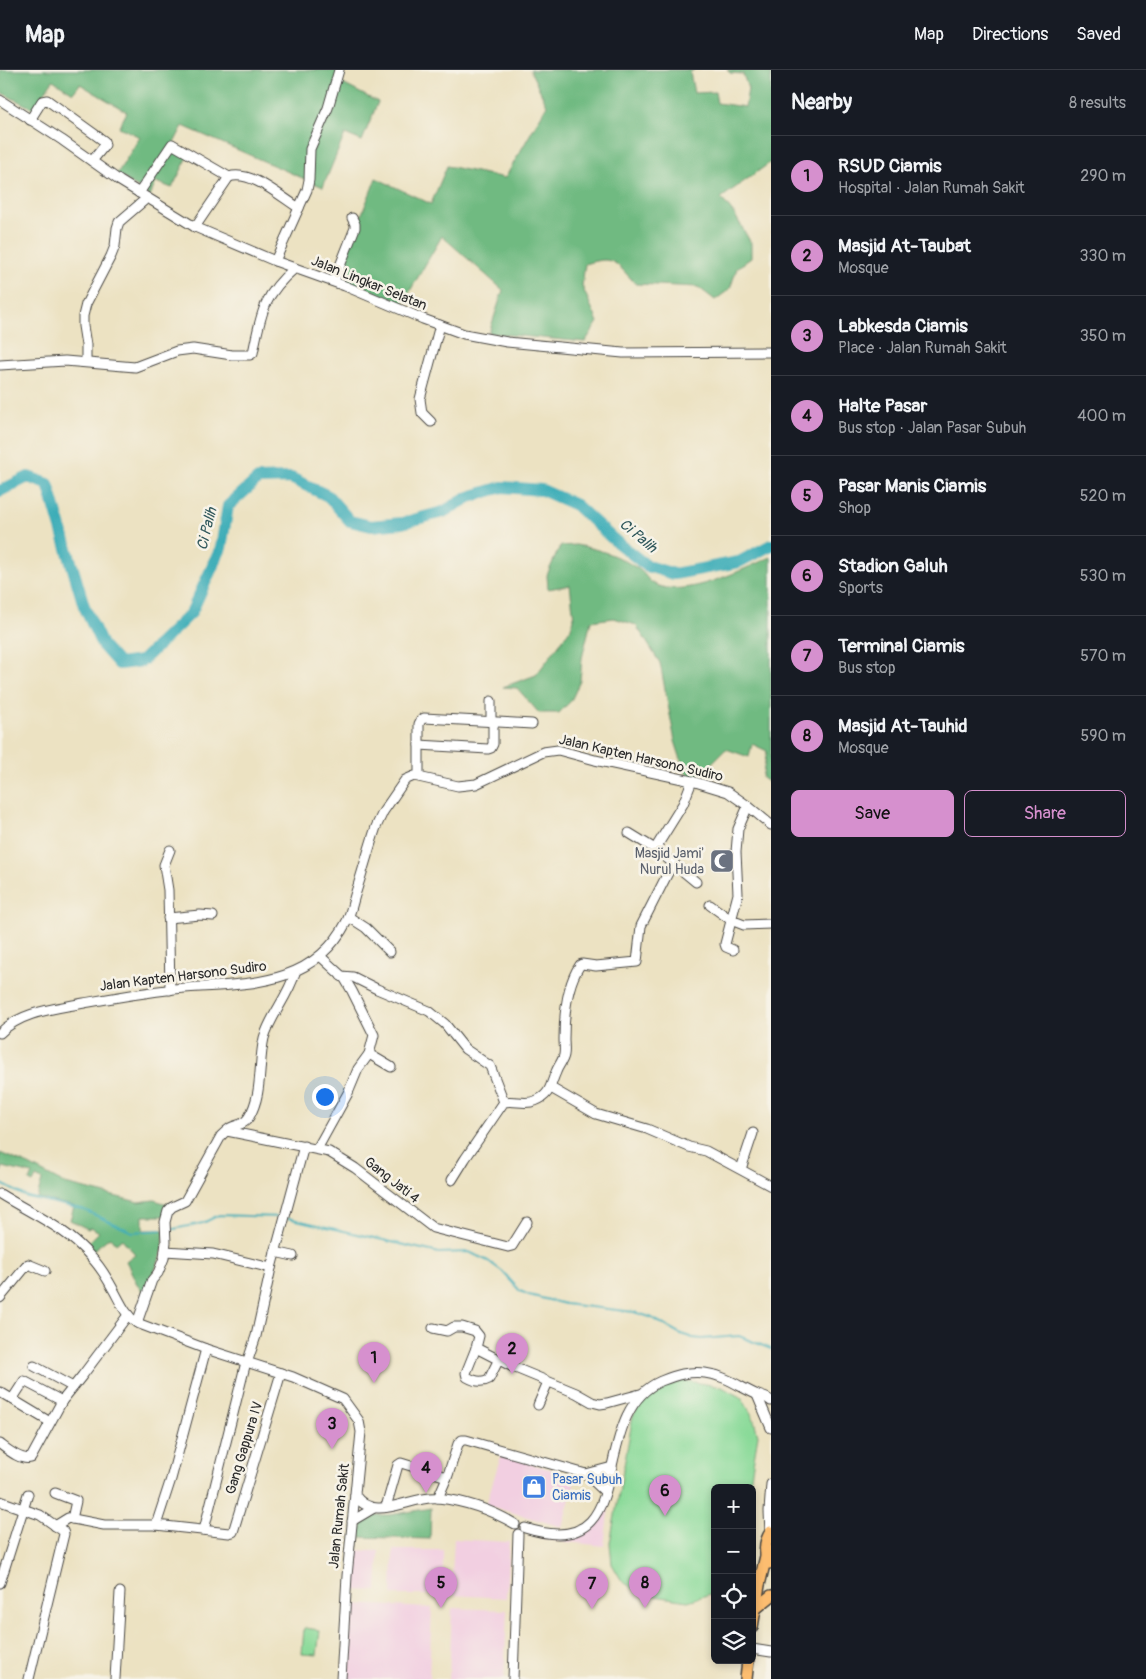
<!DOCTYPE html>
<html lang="en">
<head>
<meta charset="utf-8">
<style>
	body { margin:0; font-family:Pangolin,sans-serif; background:#20242c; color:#f1f3f6 }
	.controls { position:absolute; right:15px; bottom:15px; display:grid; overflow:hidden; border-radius:8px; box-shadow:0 2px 8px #0003 }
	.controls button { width:45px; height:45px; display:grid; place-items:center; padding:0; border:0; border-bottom:1px solid #363941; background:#171b24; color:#f1f3f6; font:25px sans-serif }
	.you { position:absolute; left:324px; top:1026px; width:18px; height:18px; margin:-12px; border:4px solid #fff; border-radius:50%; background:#1a73e8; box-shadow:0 0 0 8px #1a73e833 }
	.badge { display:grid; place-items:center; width:32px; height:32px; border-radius:50%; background:#d690ce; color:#111; font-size:16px; font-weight:700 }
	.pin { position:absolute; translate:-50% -41px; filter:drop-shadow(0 1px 2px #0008) }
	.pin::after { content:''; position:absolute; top:26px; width:18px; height:15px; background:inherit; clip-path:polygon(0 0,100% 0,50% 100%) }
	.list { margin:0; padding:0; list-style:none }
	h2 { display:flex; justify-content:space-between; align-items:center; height:65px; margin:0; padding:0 20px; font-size:21px }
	h2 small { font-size:16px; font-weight:400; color:#9ea1a6 }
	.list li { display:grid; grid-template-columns:32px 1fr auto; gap:15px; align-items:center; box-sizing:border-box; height:80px; padding:0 20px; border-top:1px solid #363941 }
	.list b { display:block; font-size:19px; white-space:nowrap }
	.list p { margin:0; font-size:16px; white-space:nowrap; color:#9ea1a6 }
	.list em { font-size:16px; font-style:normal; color:#9ea1a6 }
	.actions { display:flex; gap:10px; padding:15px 20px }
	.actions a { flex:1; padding:11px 0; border:1px solid #d690ce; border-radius:8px; text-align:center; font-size:18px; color:#d690ce }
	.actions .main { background:#d690ce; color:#111 }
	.icon { flex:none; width:28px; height:28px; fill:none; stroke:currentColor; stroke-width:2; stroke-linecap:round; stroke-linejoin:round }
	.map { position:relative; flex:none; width:771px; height:1609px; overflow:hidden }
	header { display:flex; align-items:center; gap:30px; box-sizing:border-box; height:70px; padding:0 25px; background:#171b24; border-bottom:1px solid #363941 }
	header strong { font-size:24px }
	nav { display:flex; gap:28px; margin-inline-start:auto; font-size:18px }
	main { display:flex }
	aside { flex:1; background:#171b24 }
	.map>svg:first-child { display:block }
	.built { fill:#f2cfe1 }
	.green { fill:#8ada99; stroke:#5a8262 }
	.forest { fill:#6fba81; stroke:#4d7256 }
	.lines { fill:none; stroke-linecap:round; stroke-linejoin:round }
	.stream { stroke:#3dadb8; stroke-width:2 }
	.river { stroke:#3dadb8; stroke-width:12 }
	.minor-casing { stroke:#484642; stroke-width:11 }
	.major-casing { stroke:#484642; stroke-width:14 }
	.minor { stroke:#fff; stroke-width:9 }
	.major { stroke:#fcbd6f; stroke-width:11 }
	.labels { text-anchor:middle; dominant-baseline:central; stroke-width:5; stroke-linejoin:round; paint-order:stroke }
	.street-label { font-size:14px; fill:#2b2b2b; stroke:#f7f3e8 }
	.worship-label { font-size:14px; fill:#5b616d; stroke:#f7f3e8; text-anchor:end }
	.shop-label { font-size:14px; fill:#366cbe; stroke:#f7f3e8; text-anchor:start }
	.water-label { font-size:15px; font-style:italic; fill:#31585c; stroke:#f7f3e8 }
</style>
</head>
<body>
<header>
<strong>Map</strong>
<nav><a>Map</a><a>Directions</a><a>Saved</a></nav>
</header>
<main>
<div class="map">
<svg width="771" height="1609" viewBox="0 0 771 1609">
	<rect width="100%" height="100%" fill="#f7f3e8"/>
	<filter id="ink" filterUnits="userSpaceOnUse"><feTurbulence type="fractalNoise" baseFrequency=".02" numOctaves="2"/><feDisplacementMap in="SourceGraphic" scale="10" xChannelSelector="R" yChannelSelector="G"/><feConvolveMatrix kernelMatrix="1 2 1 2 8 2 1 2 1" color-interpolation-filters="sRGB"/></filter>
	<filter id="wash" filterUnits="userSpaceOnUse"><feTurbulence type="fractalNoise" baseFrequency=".0096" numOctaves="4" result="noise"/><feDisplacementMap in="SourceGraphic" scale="20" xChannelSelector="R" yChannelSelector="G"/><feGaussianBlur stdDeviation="1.12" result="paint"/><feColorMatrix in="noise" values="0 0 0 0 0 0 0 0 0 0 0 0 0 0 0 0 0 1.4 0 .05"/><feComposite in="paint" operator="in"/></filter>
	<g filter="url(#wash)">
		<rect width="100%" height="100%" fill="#ece2c2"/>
		<g class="built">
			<path d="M501,1385L576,1407L562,1457L486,1435Z"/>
			<path d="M609,1436L604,1476L541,1469L540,1467L544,1465L561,1468L575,1466L589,1460L598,1452Z"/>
			<path d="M454,1469L509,1472L506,1528L451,1525Z"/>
			<path d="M354,1480L379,1481L377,1521L352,1520Z"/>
			<path d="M393,1480H443V1525H392Z"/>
			<path d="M350,1534L432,1538L429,1609H347Z"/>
			<path d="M452,1538L507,1540L504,1609H449Z"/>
		</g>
		<g class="green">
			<path d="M682,1310L722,1317L742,1328L753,1347L758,1365L749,1418H715V1521L710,1524L688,1531L641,1524L622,1511L612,1494L610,1473L633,1346L645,1327L662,1316Z"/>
			<path d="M304,1558L320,1560L317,1585L302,1584Z"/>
		</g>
		<g class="forest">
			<path d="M0,0H341L339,12L378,32L362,71L345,64L323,117L183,56L173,75L190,83L172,118L156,112L150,126L117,104L140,67L119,57L127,42L80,14L73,23L53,10L34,39L0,22Z"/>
			<path d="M530,0H694L690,2L694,23L715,22L717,33L745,37L748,19L743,4L730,3L727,0H771V92L721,128L735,145L751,173V188L737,198L730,219L715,230L698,217L636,214C616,194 615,184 585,194L582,216L598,252L585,272L489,263L503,220L442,166L403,233L337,207L376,108L431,134L447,96L505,108L547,35Z"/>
			<path d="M576,475C599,479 620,486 640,500C645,504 648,511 654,514C683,530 743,499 771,487V714L762,708L767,681L752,674L749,687L726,679L696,709L685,702L675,671L660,593L636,555L614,548L591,551L582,588L580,611L571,631L559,643H539L517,618L503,617L536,605L570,560L574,549L570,515L548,519L547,505L560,476Z"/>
			<path d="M0,1083L29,1095L65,1114L138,1132L154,1130L171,1135L164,1146H143V1160H164L163,1180L145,1225C136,1216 132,1202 126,1191L135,1184L122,1169L116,1174L110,1167L92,1181L86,1175L99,1162L91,1157L88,1159L70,1150L74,1136L37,1128L42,1110L36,1107L33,1113L29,1111L32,1104L3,1097L0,1105Z"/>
			<path d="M431,1438L430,1469L356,1467L365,1450L371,1445H390Z"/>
		</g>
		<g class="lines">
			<g class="stream">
				<path d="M0,1113L27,1127L82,1139L132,1162L161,1160"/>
				<path d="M288,1148L439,1183L469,1182L488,1191L502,1201L520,1221L529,1225L565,1234L634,1242L650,1247L681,1264L693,1268L702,1269L739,1266L771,1279"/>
				<path d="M169,1160L203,1153L219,1145L281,1147"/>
			</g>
			<path class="river" d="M0,421L28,407L48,414L84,536L102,575L119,594L142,591L191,543L221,478L228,436L258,409L291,408L328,426L350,451L371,456L402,453L443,442L469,427L502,417L542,420L576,435L613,469L647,496L674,504L739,492L771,475"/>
		</g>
	</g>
	<g filter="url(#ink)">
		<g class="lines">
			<defs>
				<g id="minor">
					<path d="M0,30L62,70L120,111L195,157L275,191L345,216L423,249L464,264L507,272L623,283L771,282"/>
					<path d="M30,50L42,31L47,30L104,71L105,75L92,91"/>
					<path d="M229,107C251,100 280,126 299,138"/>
					<path d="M139,123L172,74L229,107L195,157"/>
					<path d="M275,191L307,120L309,110L310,79L328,38L339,0"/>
					<path d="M334,211L355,158V154L352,148"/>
					<path d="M86,292V275L83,256V246L86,234L111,186L115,176L117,158L119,152L147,128"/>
					<path d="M0,295L65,291L135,297L177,281L193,279L232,285H250L253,283C261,244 263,225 295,198"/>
					<path d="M431,352L422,343L420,329L440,255"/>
					<path d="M491,631V652"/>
					<path d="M419,675L488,679L491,678L493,674V652"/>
					<path d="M419,706V654L421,650L424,648L532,654"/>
					<path d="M629,763L655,779"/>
					<path d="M170,780L164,795L168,820L170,920"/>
					<path d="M673,793L696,812"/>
					<path d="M710,835L731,850L744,855L771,854"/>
					<path d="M349,847L366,858L390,882"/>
					<path d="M168,848L200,845L213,846"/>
					<path d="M733,880L726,877L725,874L738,824L736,782L738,759L748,736"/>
					<path d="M320,886L345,909L352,921L374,965L369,984L391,997"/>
					<path d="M341,906L353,907L377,919L429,941L445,954L465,979L490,996L504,1032"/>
					<path d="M0,963C22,941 55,939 84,933C118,927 151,921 185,918C249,914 314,916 347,851C351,842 353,831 356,822C363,800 369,778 376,757L383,742L405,710L414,706L458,716L476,714L543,682L558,680L595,690L692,711L728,722L748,736L771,755"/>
					<path d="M551,1018L596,1044L647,1059L689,1077L706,1081L771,1116"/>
					<path d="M227,1061L329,1082L355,1098L433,1158L508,1177L512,1176L527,1152"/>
					<path d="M317,1079L348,1023L358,999L369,984"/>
					<path d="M741,1099L753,1063"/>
					<path d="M452,1110L465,1089L504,1032C515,1030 525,1035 535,1031C551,1025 550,1015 556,1002C558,996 563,991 564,985C565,980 564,975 564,969C564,946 566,916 580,895L582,894L596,896L637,892L641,856L673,793L655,779L683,734L692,711"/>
					<path d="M0,1124C32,1144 67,1158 91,1187C100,1196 107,1208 113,1219C120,1231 125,1245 137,1253L206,1279L293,1307L343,1329L359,1351L361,1362L347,1506L341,1609"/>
					<path d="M165,1181L213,1184L271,1198L256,1266L247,1293"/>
					<path d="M275,1182L293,1186"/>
					<path d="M271,1198L304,1076"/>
					<path d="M0,1228L28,1194L45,1201"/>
					<path d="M137,1253L152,1210L158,1203L164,1188L166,1172L165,1152L168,1141L172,1137L185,1131L221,1066C224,1063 227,1060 230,1058C238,1054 244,1055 249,1047C263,1024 258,994 264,968C270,946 288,927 295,903"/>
					<path d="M433,1258L447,1261L454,1257H462L475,1261L479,1266L476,1278L478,1279L513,1297L576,1323L592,1332L600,1334L607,1333L640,1324"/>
					<path d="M476,1278L466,1303L467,1307C474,1311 482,1313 489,1309L499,1289"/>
					<path d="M34,1296L73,1317"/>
					<path d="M0,1322L50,1352"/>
					<path d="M757,1325L771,1358"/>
					<path d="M13,1328L24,1311L62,1331"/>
					<path d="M538,1335L548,1312"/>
					<path d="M0,1374C8,1380 21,1391 31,1388L62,1331L82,1306L128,1245"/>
					<path d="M586,1404L612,1397"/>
					<path d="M55,1423L76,1431L72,1449"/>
					<path d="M355,1425C374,1454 411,1425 438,1428C465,1431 493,1441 515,1454"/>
					<path d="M438,1428L448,1405L458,1374L462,1370H466L586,1404L605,1422"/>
					<path d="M0,1431L40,1445L63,1461L64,1464L29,1609"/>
					<path d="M386,1437L398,1395L401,1393L447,1407"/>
					<path d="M352,1451L374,1438"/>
					<path d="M156,1455L171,1409L206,1279"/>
					<path d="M55,1456L68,1448L104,1455H156L229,1463L233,1462L281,1303"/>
					<path d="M525,1458C644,1496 583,1345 661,1311C676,1305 689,1301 705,1303C727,1306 739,1317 758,1325C763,1327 767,1327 771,1331"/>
					<path d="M204,1460L246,1292"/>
					<path d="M770,1464L769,1441L771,1414"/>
					<path d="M0,1513L28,1424"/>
					<path d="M752,1579L771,1582"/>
					<path d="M115,1609L120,1522"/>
					<path d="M513,1609L518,1464"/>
				</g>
				<g id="major">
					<path d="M769,1493C764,1482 764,1472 771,1462"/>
					<path d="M756,1538L771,1526"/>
					<path d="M752,1557L759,1515L766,1486"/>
					<path d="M746,1609L748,1590"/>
				</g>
			</defs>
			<use href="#minor" class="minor-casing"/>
			<use href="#major" class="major-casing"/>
			<use href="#minor" class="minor"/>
			<use href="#major" class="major"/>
		</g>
	</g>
	<defs>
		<symbol id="mosque-square" viewBox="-11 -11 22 22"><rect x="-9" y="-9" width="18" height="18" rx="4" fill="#6b7280" stroke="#f7f3e8"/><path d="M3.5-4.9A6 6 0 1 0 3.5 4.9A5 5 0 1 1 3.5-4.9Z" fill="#fff"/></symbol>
		<symbol id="shop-square" viewBox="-11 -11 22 22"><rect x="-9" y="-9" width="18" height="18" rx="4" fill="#3f7fe0" stroke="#f7f3e8"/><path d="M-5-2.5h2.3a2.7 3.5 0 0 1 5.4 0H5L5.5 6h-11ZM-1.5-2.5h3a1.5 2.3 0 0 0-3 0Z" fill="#fff"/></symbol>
	</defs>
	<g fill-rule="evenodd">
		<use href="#mosque-square" x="708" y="777" width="28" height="28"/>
		<use href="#shop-square" x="520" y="1403" width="28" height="28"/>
	</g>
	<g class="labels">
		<g class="street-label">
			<text transform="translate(369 213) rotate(22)">Jalan Lingkar Selatan</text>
			<text transform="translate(641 688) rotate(13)">Jalan Kapten Harsono Sudiro</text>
			<text transform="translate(183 906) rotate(-7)">Jalan Kapten Harsono Sudiro</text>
			<text transform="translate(392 1110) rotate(38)">Gang Jati 4</text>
			<text transform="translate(244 1378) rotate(-73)">Gang Gappura IV</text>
			<text transform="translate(339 1446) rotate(-84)">Jalan Rumah Sakit</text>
		</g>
		<g class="worship-label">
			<text x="704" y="783">Masjid Jami'<tspan x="704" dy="16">Nurul Huda</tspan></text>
		</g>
		<g class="shop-label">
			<text x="552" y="1409">Pasar Subuh<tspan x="552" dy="16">Ciamis</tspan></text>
		</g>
		<g class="water-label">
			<text transform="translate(207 459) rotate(-76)">Ci Palih</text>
			<text transform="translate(638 466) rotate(40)">Ci Palih</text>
		</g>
	</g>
</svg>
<div class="controls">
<button>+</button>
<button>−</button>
<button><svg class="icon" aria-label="locate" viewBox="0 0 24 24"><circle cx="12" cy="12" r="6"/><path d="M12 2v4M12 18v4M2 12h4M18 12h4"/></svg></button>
<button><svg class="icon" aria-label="layers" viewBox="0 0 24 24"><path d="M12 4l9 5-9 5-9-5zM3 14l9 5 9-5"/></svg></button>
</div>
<div class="you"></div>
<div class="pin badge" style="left:374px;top:1313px">1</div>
<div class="pin badge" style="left:512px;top:1304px">2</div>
<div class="pin badge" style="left:332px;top:1379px">3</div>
<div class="pin badge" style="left:426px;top:1423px">4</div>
<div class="pin badge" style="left:441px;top:1538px">5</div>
<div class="pin badge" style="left:665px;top:1446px">6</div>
<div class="pin badge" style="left:592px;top:1539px">7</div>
<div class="pin badge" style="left:645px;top:1538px">8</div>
</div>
<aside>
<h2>Nearby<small>8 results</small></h2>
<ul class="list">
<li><span class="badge">1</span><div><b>RSUD Ciamis</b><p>Hospital · Jalan Rumah Sakit</p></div><em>290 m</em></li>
<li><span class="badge">2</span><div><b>Masjid At-Taubat</b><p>Mosque</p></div><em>330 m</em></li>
<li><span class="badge">3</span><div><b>Labkesda Ciamis</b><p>Place · Jalan Rumah Sakit</p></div><em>350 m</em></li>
<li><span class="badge">4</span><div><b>Halte Pasar</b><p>Bus stop · Jalan Pasar Subuh</p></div><em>400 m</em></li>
<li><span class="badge">5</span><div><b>Pasar Manis Ciamis</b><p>Shop</p></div><em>520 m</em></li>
<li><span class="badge">6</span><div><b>Stadion Galuh</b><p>Sports</p></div><em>530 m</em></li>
<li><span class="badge">7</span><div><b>Terminal Ciamis</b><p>Bus stop</p></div><em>570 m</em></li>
<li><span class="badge">8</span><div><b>Masjid At-Tauhid</b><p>Mosque</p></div><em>590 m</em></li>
</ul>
<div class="actions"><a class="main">Save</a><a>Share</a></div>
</aside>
</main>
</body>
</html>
